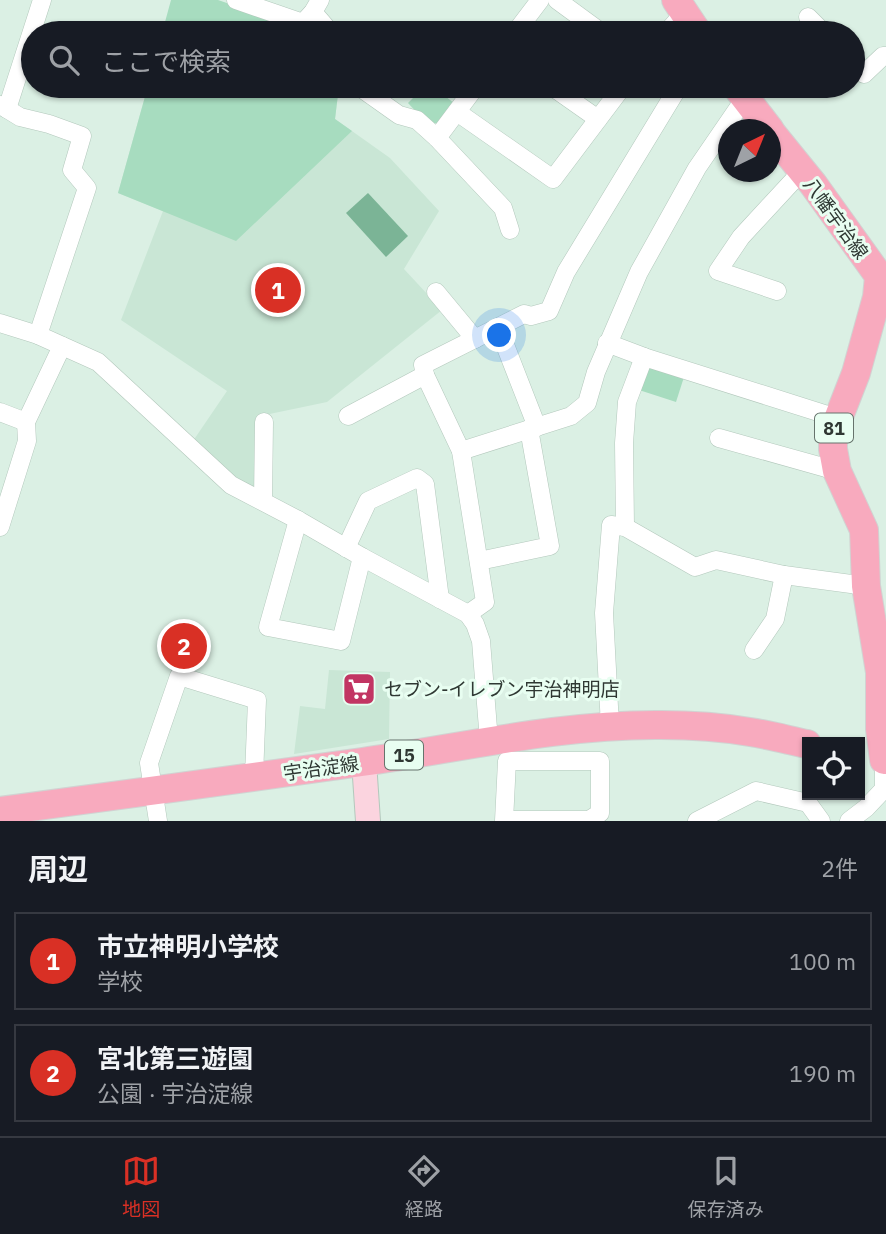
<!DOCTYPE html>
<html lang="ja">
<head>
<meta charset="utf-8">
<style>
	body { margin:0; font-family:"IBM Plex Sans","Noto Sans JP",sans-serif; background:#20242c; color:#f1f3f6 }
	.controls { position:absolute; right:21px; bottom:21px; display:grid; overflow:hidden; border-radius:0px; box-shadow:0 2px 5px #0004 }
	.controls button { width:63px; height:63px; display:grid; place-items:center; padding:0; border:0; border-bottom:2px solid #363941; background:#171b24; color:#f1f3f6; font:35px sans-serif }
	.compass { position:absolute; left:718px; top:119px; width:63px; height:63px; border-radius:50%; background:#171b24; box-shadow:0 2px 5px #0004; rotate:43deg }
	.you { position:absolute; left:500px; top:336px; width:24px; height:24px; margin:-18px; border:5px solid #fff; border-radius:50%; background:#1a73e8; box-shadow:0 0 0 10px #1a73e833 }
	.badge { display:grid; place-items:center; width:46px; height:46px; border-radius:50%; background:#d93025; color:#fff; font-size:23px; font-weight:700 }
	.pin { position:absolute; translate:-50% -50%; border:4px solid #fff; box-shadow:0 2px 7px #0006 }
	.list { margin:0; padding:0; list-style:none }
	h2 { display:flex; justify-content:space-between; align-items:center; height:91px; margin:0; padding:0 28px; font-size:30px }
	h2 small { font-size:23px; font-weight:400; color:#9ea1a6 }
	.list li { display:grid; grid-template-columns:46px 1fr auto; gap:21px; align-items:center; box-sizing:border-box; height:98px; margin:0 14px 14px; padding:0 14px; border:2px solid #363941; border-radius:0px }
	.list b { display:block; font-size:26px; white-space:nowrap }
	.list p { margin:0; font-size:23px; white-space:nowrap; color:#9ea1a6 }
	.list em { font-size:23px; font-style:normal; color:#9ea1a6 }
	.icon { flex:none; width:38px; height:38px; fill:none; stroke:currentColor; stroke-width:2; stroke-linecap:round; stroke-linejoin:round }
	.map { position:relative; flex:none; width:886px; height:821px; overflow:hidden }
	.search { position:absolute; background:#171b24; box-shadow:0 2px 5px #0004; left:21px; right:21px; top:21px; height:77px; display:flex; align-items:center; gap:18px; box-sizing:border-box; padding:0 24px; border-radius:38px; color:#9ea1a6; font-size:26px }
	.sheet { height:315px; background:#171b24 }
	nav { display:flex; justify-content:space-around; align-items:center; box-sizing:border-box; height:98px; border-top:2px solid #363941; background:#171b24; font-size:19px; color:#9ea1a6 }
	nav a { display:grid; justify-items:center; gap:4px }
	nav .on { color:#d93025 }
	.map>svg:first-child { display:block }
	.built { fill:#c9e6d5 }
	.green { fill:#a7dcbf }
	.water { fill:#7bb496 }
	.lines { fill:none; stroke-linecap:round; stroke-linejoin:round }
	.street-casing { stroke:#b3c8bc; stroke-width:19 }
	.secondary-casing { stroke:#b3c8bc; stroke-width:26 }
	.primary-casing { stroke:#d1d3d2; stroke-width:30 }
	.street { stroke:#fff; stroke-width:18 }
	.secondary { stroke:#fbd4df; stroke-width:24 }
	.primary { stroke:#f8aabe; stroke-width:28 }
	.labels { text-anchor:middle; dominant-baseline:central; stroke-width:6; stroke-linejoin:round; paint-order:stroke }
	.shield { fill:#e8fef1; stroke:#66736c; stroke-width:2 }
	.shield-label { font-size:18px; font-weight:bold; fill:#2f3833 }
	.street-label { font-size:19px; fill:#2f3833; stroke:#e8fef1 }
	.poi-label { font-size:19px; fill:#2f3833; stroke:#e8fef1; text-anchor:start }
</style>
</head>
<body>
<div class="map">
<svg width="886" height="821" viewBox="0 0 886 821">
	<rect width="100%" height="100%" fill="#dbf0e4"/>
	<g class="built">
		<path d="M148,86H339L335,119L390,158L439,211L404,269L442,310L327,402L260,416L255,420L258,493L236,479L193,441L227,391L121,320L163,211L118,193Z"/>
		<path d="M329,670L390,672L389,739L294,754L300,706L325,709Z"/>
	</g>
	<g class="green">
		<path d="M171,0H218L300,28L306,33H162Z"/>
		<path d="M148,86H339L335,119L352,131L236,241L118,193Z"/>
		<path d="M425,86H432L454,103L441,122L432,124L420,116L408,103Z"/>
		<path d="M652,365L684,377L676,402L639,390L645,372Z"/>
		<path d="M174,621L199,634L183,672L171,668L178,648L169,644Z"/>
	</g>
	<path class="water" d="M368,193L408,236L386,257L346,213Z"/>
	<g class="lines">
		<defs>
			<g id="street">
				<path d="M236,0L303,23L313,12L320,0"/>
				<path d="M557,0L602,33"/>
				<path d="M313,12L331,33"/>
				<path d="M808,17L824,33"/>
				<path d="M515,33L540,0"/>
				<path d="M666,33L684,13"/>
				<path d="M853,62L864,74L883,56H886"/>
				<path d="M358,86L399,115L417,120L437,138L476,86"/>
				<path d="M551,86L598,119"/>
				<path d="M0,105L7,109L42,0"/>
				<path d="M7,109L20,117L49,124L82,136L72,170L87,188L38,335"/>
				<path d="M457,112L553,179L623,86"/>
				<path d="M437,138L503,208L510,230"/>
				<path d="M777,291L718,271L741,237L802,171"/>
				<path d="M436,292L475,339"/>
				<path d="M0,323L38,335L98,362L231,485L298,520L362,557L468,614L475,624L481,641L489,741"/>
				<path d="M498,327L537,427"/>
				<path d="M607,343L644,357L837,418"/>
				<path d="M425,375L423,365L524,314L531,316L549,311L566,272L679,86"/>
				<path d="M0,412L26,422"/>
				<path d="M348,416L425,375L461,451L485,602L468,614"/>
				<path d="M719,438L837,471"/>
				<path d="M461,451L571,416L587,403L596,372L639,272L697,168L745,98"/>
				<path d="M263,501L264,422"/>
				<path d="M298,520L268,627L341,641L362,557"/>
				<path d="M0,527L27,441L26,422L62,346"/>
				<path d="M625,527L624,443L627,402L644,357"/>
				<path d="M346,548L368,501L417,478L425,484L440,599"/>
				<path d="M479,561L550,546L529,429"/>
				<path d="M754,650L775,619L784,575"/>
				<path d="M610,726L604,613L611,525L625,527L695,567L716,560L784,575L866,586"/>
				<path d="M158,821L149,763L179,676L257,700L254,776"/>
				<path d="M504,821L507,761H600V813L589,820H504"/>
				<path d="M697,821L756,791L808,803L821,821"/>
				<path d="M849,821L866,808L884,789V760"/>
			</g>
			<path id="secondary" d="M364,762L368,821"/>
			<g id="primary">
				<path d="M676,0L698,33"/>
				<path d="M736,86L770,130"/>
				<path d="M770,131L813,184L879,276L877,297L856,373L833,432V449L837,471L864,530L866,586L880,672V729L884,760"/>
				<path d="M0,811C121,795 241,779 362,762C461,748 560,724 661,725C691,725 721,727 750,732C770,735 788,740 807,744"/>
			</g>
		</defs>
		<use href="#street" class="street-casing"/>
		<use href="#secondary" class="secondary-casing"/>
		<use href="#primary" class="primary-casing"/>
		<use href="#street" class="street"/>
		<use href="#secondary" class="secondary"/>
		<use href="#primary" class="primary"/>
	</g>
	<defs>
		<symbol id="supermarket-square" viewBox="-11 -11 22 22"><rect x="-9" y="-9" width="18" height="18" rx="4" fill="#c23563" stroke="#e8fef1"/><path d="M-6-5.5h2.5l.6 2H6L4.5 2H-2.5L-4.4-4H-6ZM-1.5 3.2a1.3 1.3 0 1 0 .1 0ZM3 3.2a1.3 1.3 0 1 0 .1 0Z" fill="#fff"/></symbol>
	</defs>
	<g fill-rule="evenodd">
		<use href="#supermarket-square" x="340" y="670" width="38" height="38"/>
	</g>
	<g class="labels">
		<g class="shield">
			<rect x="815" y="413.5" width="38" height="29" rx="5"/>
			<rect x="385" y="740.5" width="38" height="29" rx="5"/>
		</g>
		<g class="shield-label">
			<text x="834" y="428">81</text>
			<text x="404" y="755">15</text>
		</g>
		<g class="street-label">
			<text transform="translate(836 218) rotate(54)">八幡宇治線</text>
			<text transform="translate(321 768) rotate(-8)">宇治淀線</text>
		</g>
		<g class="poi-label">
			<text x="384" y="689">セブン-イレブン宇治神明店</text>
		</g>
	</g>
</svg>
<div class="controls">
<button><svg class="icon" aria-label="locate" viewBox="0 0 24 24"><circle cx="12" cy="12" r="6"/><path d="M12 2v4M12 18v4M2 12h4M18 12h4"/></svg></button>
</div>
<svg class="compass" viewBox="-18 -18 36 36"><path d="M0-13l5 13h-10z" fill="#e53935"/><path d="M0 13l5-13h-10z" fill="#9ea1a6"/></svg>
<div class="you"></div>
<div class="pin badge" style="left:278px;top:290px">1</div>
<div class="pin badge" style="left:184px;top:646px">2</div>
<div class="search"><svg class="icon" aria-label="search" viewBox="0 0 24 24"><circle cx="10" cy="10" r="6"/><path d="M15 15l6 6"/></svg>ここで検索</div>
</div>
<section class="sheet">
<h2>周辺<small>2件</small></h2>
<ul class="list">
<li><span class="badge">1</span><div><b>市立神明小学校</b><p>学校</p></div><em>100 m</em></li>
<li><span class="badge">2</span><div><b>宮北第三遊園</b><p>公園 · 宇治淀線</p></div><em>190 m</em></li>
</ul>
</section>
<nav>
<a class="on"><svg class="icon" aria-label="map" viewBox="0 0 24 24"><path d="M3 6l6-2 6 2 6-2v14l-6 2-6-2-6 2zM9 4v14M15 6v14"/></svg>地図</a>
<a><svg class="icon" aria-label="directions" viewBox="0 0 24 24"><path d="M12 3l9 9-9 9-9-9zM9 14v-3h6M13 9l2 2-2 2"/></svg>経路</a>
<a><svg class="icon" aria-label="saved" viewBox="0 0 24 24"><path d="M7 4h10v16l-5-4-5 4z"/></svg>保存済み</a>
</nav>
</body>
</html>
